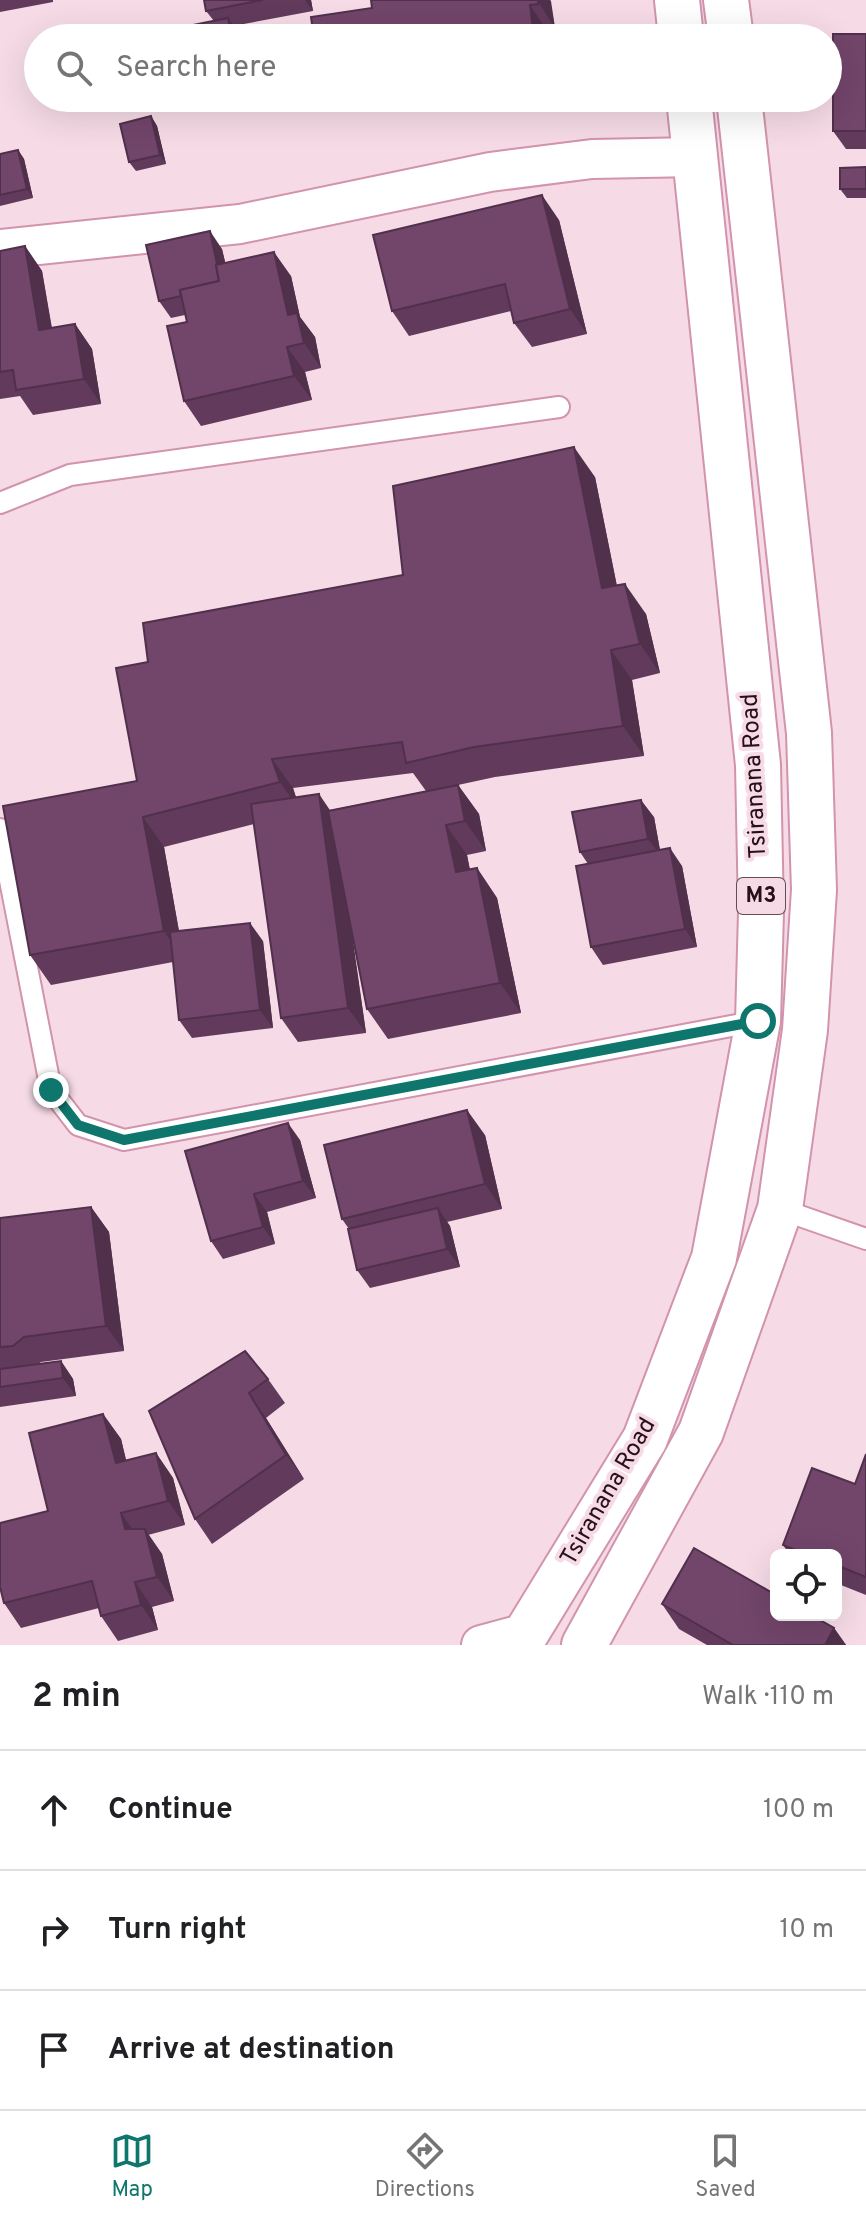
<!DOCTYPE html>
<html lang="en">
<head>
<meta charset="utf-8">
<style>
	body { margin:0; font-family:Overpass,sans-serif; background:#f2f2f2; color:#202124 }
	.controls { position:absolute; right:24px; bottom:24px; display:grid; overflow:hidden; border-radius:12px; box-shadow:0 8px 32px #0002 }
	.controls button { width:72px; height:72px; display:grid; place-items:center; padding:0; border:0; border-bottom:2px solid #e0e0e0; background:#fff; color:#202124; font:40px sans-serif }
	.stop { position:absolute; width:24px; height:24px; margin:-18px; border:6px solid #0f766e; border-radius:50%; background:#fff }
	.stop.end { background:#0f766e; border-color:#fff; box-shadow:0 2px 8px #0008 }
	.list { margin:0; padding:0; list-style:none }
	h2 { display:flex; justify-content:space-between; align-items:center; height:104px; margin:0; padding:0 32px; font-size:34px }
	h2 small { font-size:26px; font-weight:400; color:#757577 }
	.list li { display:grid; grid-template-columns:52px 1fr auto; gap:24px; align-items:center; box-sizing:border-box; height:120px; padding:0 32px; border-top:2px solid #e0e0e0 }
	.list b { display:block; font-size:30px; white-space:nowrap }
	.list em { font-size:26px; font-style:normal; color:#757577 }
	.icon { flex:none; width:44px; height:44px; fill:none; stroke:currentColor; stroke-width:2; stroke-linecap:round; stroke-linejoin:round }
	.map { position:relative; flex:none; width:866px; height:1645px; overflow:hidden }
	.search { position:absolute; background:#fff; box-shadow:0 8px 32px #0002; left:24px; right:24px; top:24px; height:88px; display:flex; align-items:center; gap:20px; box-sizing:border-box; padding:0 28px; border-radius:44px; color:#757577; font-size:30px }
	.sheet { height:464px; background:#fff }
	nav { display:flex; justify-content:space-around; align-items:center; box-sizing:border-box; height:112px; border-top:2px solid #e0e0e0; background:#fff; font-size:22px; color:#757577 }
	nav a { display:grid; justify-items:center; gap:4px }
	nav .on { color:#0f766e }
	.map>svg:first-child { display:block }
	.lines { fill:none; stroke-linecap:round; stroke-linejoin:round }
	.lane-casing { stroke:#d293ad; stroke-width:24 }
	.street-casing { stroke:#d293ad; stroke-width:42 }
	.highway-casing { stroke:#d293ad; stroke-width:48 }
	.lane { stroke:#fff; stroke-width:20 }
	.street { stroke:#fff; stroke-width:38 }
	.highway { stroke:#fff; stroke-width:44 }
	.wall { fill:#623b5c; fill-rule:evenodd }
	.shaded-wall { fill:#50304b }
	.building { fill:#72456b; stroke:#50304b; stroke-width:2 }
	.route { stroke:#0f766e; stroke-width:10 }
	.labels { text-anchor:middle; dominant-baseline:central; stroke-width:8; stroke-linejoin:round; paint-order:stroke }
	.shield { fill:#f6dbe6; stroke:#654d57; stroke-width:2 }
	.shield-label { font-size:22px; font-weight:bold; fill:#27101a }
	.street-label { font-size:24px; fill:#27101a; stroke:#f6dbe6 }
</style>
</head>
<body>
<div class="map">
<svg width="866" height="1645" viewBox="0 0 866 1645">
	<rect width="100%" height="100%" fill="#f6dbe6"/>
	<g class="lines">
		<defs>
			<g id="lane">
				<path d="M0,503L70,475L559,407"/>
				<path d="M0,829L51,1090L78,1125L124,1140L758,1021"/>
				<path d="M780,1209L866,1239"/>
			</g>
			<g id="street">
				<path d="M0,249L240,224L490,172L592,159L696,157"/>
				<path d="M481,1645L526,1633"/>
			</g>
			<g id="highway">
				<path d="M677,0L681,38"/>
				<path d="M726,0L731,38"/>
				<path d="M519,1645L645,1439L714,1258L758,1021L761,912L758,765L689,98"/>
				<path d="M584,1645L701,1432L780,1209L805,1030L814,890L809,733L739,98"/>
			</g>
		</defs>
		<use href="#lane" class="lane-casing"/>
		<use href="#street" class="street-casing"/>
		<use href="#highway" class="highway-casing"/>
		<use href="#lane" class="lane"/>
		<use href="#street" class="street"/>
		<use href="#highway" class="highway"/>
	</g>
	<g class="wall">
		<path d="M0,0H53V2L0,12Z"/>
		<path d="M204,0H311L313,11L233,26L241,36L214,21L206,11Z"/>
		<path d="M371,0H550L555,28L547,30L548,38H314L372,8Z"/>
		<path d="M866,34V149H846L833,131Z"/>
		<path d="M199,98H253L254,102L208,111Z"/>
		<path d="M151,116L157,126L166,164L136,171L129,162Z"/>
		<path d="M18,150L24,159L33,198L0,206V154Z"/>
		<path d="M866,167V198H847L840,189Z"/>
		<path d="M559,220L587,334L532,347L514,323L511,311L409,336L392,311Z"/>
		<path d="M25,246L42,271L52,328L75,324L92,349L101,404L33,415L20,396L0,399V251Z"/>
		<path d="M222,249L225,262L291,276L300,317L315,337L321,368L305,372L312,400L201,426L184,401L187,322L185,315L171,318L159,301Z"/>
		<path d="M595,477L617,586L646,614L660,673L632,680L644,756L495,777L458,785L479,814L486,851L467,855L470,870L477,868L497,898L521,1013L388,1039L367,1009L350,924L366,1033L298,1042L281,1018L254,824L164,847L179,931L263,941L273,1028L192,1038L179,1020L173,962L51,985L30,955L137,781L148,662L403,575ZM413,773L426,791L330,810L296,798L293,788Z"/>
		<path d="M654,817L660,850L682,866L697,947L603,965L591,947L588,864L580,852Z"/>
		<path d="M485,1135L502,1209L447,1222L450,1226L460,1267L370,1288L357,1270L349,1229L342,1219Z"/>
		<path d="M300,1140L316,1198L267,1212L275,1244L223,1259L211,1241Z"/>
		<path d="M91,1207L109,1232L124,1351L41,1362L38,1364L61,1361L73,1379L76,1396L0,1407V1218Z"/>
		<path d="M268,1379L285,1403L266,1418L304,1479L212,1544L195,1519L149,1411Z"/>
		<path d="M103,1414L121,1439L126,1461L156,1453L173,1478L185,1525L148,1535L162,1554L174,1601L152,1607L158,1630L118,1641L101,1616L99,1608L21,1628L4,1603L48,1511Z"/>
		<path d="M866,1454V1595L836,1583V1555H790L783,1545L855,1484Z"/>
		<path d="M662,1604L834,1628L846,1645H707L679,1629Z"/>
	</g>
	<g class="shaded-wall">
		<path d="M305,0H311L313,11Z"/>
		<path d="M537,0H550L551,1L555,28Z"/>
		<path d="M530,5L547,30L548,38H534Z"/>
		<path d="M228,18L241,36V38H232Z"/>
		<path d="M151,116L157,126L166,164L160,155Z"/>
		<path d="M18,150L24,159L33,198L27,189Z"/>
		<path d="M542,195L559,220L587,334L570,309Z"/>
		<path d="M210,231L222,249L235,304L222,287Z"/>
		<path d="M25,246L42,271L56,355L39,330Z"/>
		<path d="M274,252L291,276L300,317L315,337L321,368L304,343L288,315Z"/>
		<path d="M75,324L92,349L101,404L84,379Z"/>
		<path d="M287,347L305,372L312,400L294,376Z"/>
		<path d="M574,447L595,477L623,617L602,588Z"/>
		<path d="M625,584L646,614L660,673L640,644Z"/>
		<path d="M611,650L632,680L644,756L623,726Z"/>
		<path d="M272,759L293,788L301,812L280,782Z"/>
		<path d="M458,785L479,814L486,851L465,821Z"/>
		<path d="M319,794L336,819L366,1033L348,1008Z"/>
		<path d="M641,800L654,817L661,856L648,839Z"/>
		<path d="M143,817L164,847L184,960L164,931Z"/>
		<path d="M446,825L467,855L476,902L456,872Z"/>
		<path d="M670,848L682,866L697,947L685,929Z"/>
		<path d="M477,868L497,898L521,1013L500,983Z"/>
		<path d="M250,923L263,941L273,1028L260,1010Z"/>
		<path d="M467,1110L485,1135L502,1209L485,1184Z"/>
		<path d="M288,1123L300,1140L316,1198L303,1181Z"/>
		<path d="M254,1194L267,1212L275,1244L263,1227Z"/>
		<path d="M91,1207L109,1232L124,1351L106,1326Z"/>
		<path d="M438,1208L450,1226L460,1267L447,1249Z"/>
		<path d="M61,1361L73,1379L76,1396L63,1378Z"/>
		<path d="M249,1393L266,1418L304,1479L286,1455Z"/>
		<path d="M103,1414L121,1439L133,1488L116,1463Z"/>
		<path d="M156,1453L173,1478L185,1525L168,1501Z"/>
		<path d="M121,1513L138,1537L125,1529Z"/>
		<path d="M145,1529L162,1554L174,1601L157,1577Z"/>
		<path d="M135,1582L152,1607L158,1630L141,1605Z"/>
		<path d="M834,1628L846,1645H825Z"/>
	</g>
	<g class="building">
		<path d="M204,0H263L206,11Z"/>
		<path d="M371,0H538V4L530,5L534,38H314L311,17L372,8Z"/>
		<path d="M228,18L232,38H185L183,27Z"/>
		<rect x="833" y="34" width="33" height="97"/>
		<path d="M151,116L160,155L129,162L120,124Z"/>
		<path d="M18,150L27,189L0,195V154Z"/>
		<path d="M866,167V189H840V168Z"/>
		<path d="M542,195L570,309L514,323L505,284L392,311L373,235Z"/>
		<path d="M210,231L217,264L216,265L219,281L180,290L181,296L159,301L146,245Z"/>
		<path d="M25,246L39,330L75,324L84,379L16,390L13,370L0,372V251Z"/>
		<path d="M274,252L288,315L297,313L304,343L287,347L294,376L184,401L167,326L187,322L180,290L219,281L216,265Z"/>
		<path d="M574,447L602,588L625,584L640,644L611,650L623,726L474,747L406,763L402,742L272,759L280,782L143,817L164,931L30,955L3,806L137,781L116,668L148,662L143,623L403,575L393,486Z"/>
		<path d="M458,785L465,821L446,825L456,872L477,868L500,983L367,1009L328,811Z"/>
		<path d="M319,794L348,1008L281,1018L251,804Z"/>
		<path d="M641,800L648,839L580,852L572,812Z"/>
		<path d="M670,848L685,929L591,947L576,866Z"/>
		<path d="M250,923L260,1010L179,1020L170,932Z"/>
		<path d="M467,1110L485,1184L342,1219L324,1145Z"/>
		<path d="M288,1123L303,1181L254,1194L263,1227L211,1241L185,1151Z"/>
		<path d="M91,1207L106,1326L24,1337L13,1346L0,1347V1218Z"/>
		<path d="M438,1208L447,1249L357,1270L348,1229Z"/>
		<path d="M245,1351L268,1379L249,1393L286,1455L195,1519L149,1411Z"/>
		<path d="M61,1361L63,1378L0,1387V1369Z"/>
		<path d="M103,1414L116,1463L156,1453L168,1501L121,1513L125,1529H145L157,1577L135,1582L141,1605L101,1616L92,1581L4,1603L0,1587V1523L48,1511L29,1433Z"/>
		<path d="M866,1454V1577L836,1565V1555H809L783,1545L812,1468L855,1484Z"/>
		<path d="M694,1548L776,1595V1615H811L834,1628L825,1645H733L662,1604Z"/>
	</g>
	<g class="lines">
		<path class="route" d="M51,1090L78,1125L124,1140L758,1021"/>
	</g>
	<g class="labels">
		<rect class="shield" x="737" y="878" width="48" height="36" rx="6"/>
		<g class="shield-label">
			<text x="761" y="896">M3</text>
		</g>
		<g class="street-label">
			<text transform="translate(755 776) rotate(-93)">Tsiranana Road</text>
			<text transform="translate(609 1492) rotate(-60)">Tsiranana Road</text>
		</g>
	</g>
</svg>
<div class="controls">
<button><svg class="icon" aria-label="locate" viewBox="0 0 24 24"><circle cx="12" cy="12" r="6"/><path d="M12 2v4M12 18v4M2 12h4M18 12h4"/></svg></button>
</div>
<div class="stop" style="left:758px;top:1021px"></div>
<div class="stop end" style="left:51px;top:1090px"></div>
<div class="search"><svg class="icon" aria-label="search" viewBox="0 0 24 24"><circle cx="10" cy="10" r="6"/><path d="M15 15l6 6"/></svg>Search here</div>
</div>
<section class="sheet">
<h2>2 min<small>Walk · 110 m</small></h2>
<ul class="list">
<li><svg class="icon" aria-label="ahead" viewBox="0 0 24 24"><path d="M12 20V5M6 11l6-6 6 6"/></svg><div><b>Continue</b></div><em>100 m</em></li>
<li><svg class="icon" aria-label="right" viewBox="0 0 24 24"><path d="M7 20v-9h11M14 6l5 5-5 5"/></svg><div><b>Turn right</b></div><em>10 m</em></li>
<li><svg class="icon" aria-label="arrive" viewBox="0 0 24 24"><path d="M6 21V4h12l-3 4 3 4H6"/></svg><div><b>Arrive at destination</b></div></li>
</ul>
</section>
<nav>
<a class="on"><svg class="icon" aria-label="map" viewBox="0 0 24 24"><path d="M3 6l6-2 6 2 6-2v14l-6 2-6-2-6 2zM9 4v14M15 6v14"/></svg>Map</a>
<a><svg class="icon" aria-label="directions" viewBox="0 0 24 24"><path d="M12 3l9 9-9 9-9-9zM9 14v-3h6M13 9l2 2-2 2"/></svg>Directions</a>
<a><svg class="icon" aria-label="saved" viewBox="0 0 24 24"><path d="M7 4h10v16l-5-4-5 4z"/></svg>Saved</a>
</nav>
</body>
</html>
